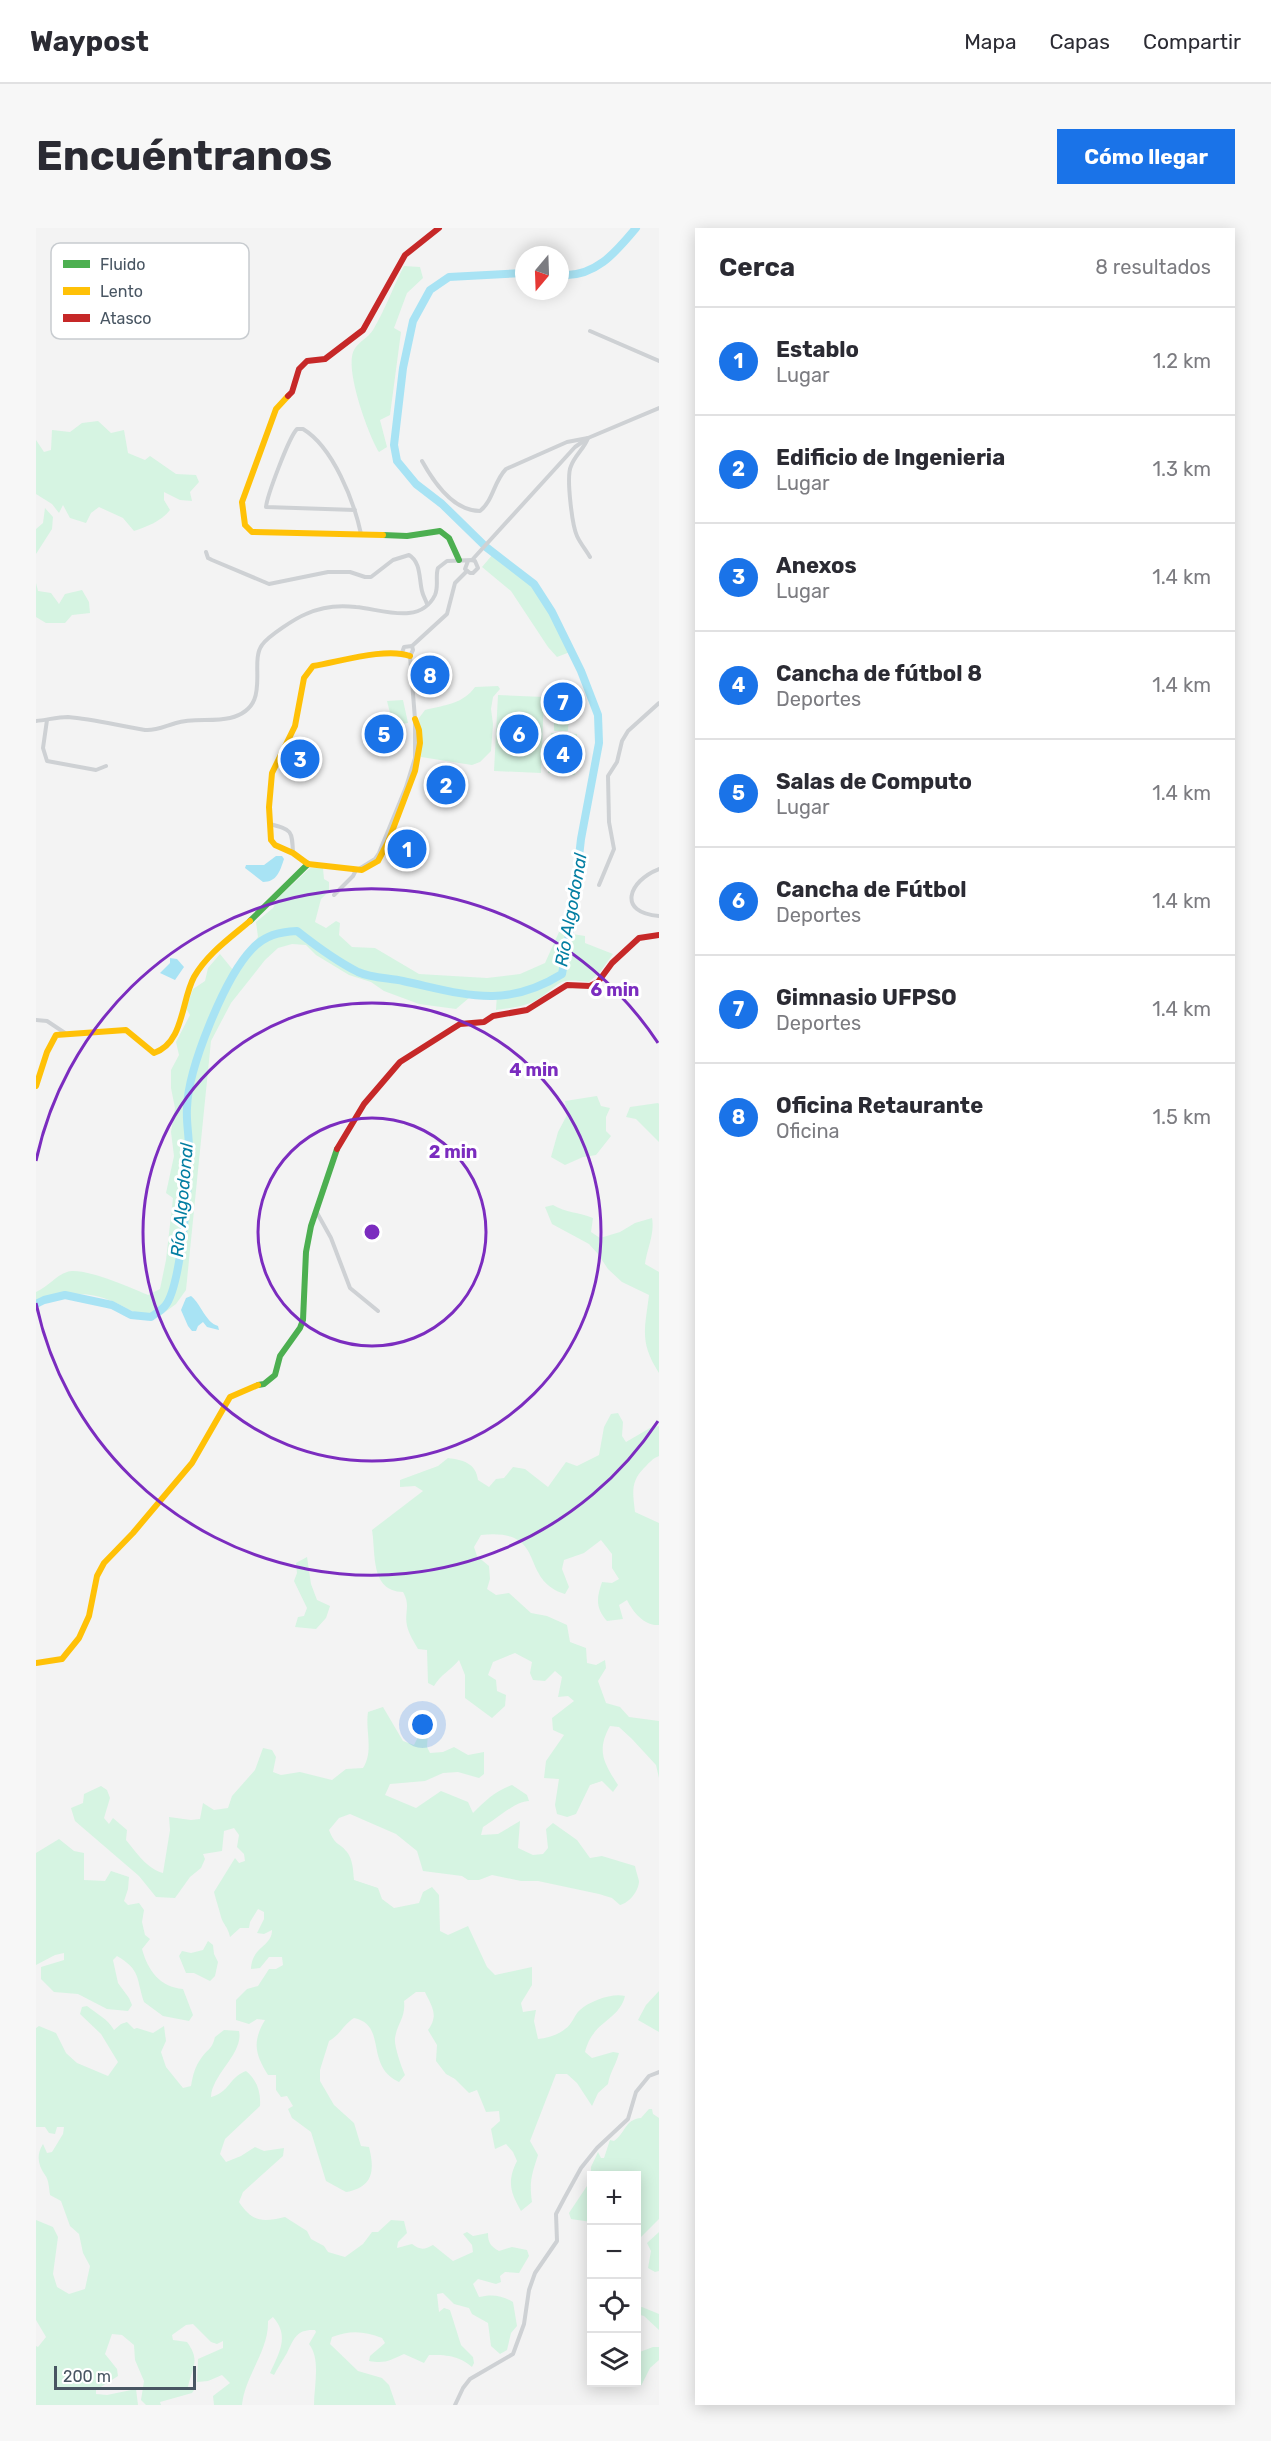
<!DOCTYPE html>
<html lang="es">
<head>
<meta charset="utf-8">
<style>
	body { margin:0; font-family:Rubik,sans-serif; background:#f7f7f7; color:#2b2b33 }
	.controls { position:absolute; right:18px; bottom:18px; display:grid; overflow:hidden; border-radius:0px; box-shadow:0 3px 15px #0003 }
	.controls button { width:54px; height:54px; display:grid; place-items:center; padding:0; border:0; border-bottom:2px solid #e1e1e2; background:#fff; color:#2b2b33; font:30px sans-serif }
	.compass { position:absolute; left:479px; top:18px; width:54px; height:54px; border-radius:50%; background:#fff; box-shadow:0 3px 15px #0003; rotate:199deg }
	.scale { position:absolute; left:18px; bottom:15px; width:142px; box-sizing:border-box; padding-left:6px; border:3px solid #485562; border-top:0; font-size:16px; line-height:21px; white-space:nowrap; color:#485562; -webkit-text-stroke:4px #fff; paint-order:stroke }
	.you { position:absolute; left:387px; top:1497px; width:21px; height:21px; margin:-15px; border:4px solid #fff; border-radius:50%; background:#1a73e8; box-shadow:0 0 0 9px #1a73e833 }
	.badge { display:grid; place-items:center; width:39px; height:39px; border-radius:50%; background:#1a73e8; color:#fff; font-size:20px; font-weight:700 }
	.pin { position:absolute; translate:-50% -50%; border:3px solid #fff; box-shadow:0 2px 6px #0006 }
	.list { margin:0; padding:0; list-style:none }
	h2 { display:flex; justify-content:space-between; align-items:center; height:78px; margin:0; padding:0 24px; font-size:26px }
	h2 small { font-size:20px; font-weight:400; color:#7c7c81 }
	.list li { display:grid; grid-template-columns:39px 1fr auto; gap:18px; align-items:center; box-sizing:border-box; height:108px; padding:0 24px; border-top:2px solid #e1e1e2 }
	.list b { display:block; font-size:22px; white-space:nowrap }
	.list p { margin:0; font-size:20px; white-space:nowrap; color:#7c7c81 }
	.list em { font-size:20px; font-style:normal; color:#7c7c81 }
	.icon { flex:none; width:33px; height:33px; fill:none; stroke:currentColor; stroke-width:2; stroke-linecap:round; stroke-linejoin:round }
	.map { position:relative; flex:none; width:623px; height:2177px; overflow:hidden; border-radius:0px }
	header { display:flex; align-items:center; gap:36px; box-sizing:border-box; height:84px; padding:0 30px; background:#fff; border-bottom:2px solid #e1e1e2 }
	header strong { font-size:28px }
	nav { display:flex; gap:33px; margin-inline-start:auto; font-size:21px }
	.intro { display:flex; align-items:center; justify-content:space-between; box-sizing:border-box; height:144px; padding:0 36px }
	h1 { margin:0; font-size:42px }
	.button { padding:15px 27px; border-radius:0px; background:#1a73e8; color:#fff; font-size:21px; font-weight:700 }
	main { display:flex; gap:36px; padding:0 36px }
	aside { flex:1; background:#fff; border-radius:0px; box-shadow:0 3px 15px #0003 }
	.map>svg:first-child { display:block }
	.green { fill:#d6f4e2 }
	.water { fill:#a8e3f4 }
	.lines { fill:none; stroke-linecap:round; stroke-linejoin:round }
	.river { stroke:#a8e3f4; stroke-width:8 }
	.street { stroke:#ced1d4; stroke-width:4 }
	.fast { stroke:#4caf50; stroke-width:6 }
	.slow { stroke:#ffc107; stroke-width:6 }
	.jam { stroke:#c62828; stroke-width:6 }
	.ring { fill:none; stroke:#7b2cbf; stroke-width:3 }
	.labels { text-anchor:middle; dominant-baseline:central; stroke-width:6; stroke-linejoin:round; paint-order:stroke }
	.water-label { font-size:18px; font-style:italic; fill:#037ea2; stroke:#fff }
	.key { fill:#fff; stroke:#c8ccd0; stroke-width:1.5 }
	.key-label { font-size:16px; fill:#485562 }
	.centre { fill:#7b2cbf; stroke:#fff; stroke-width:3 }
	.ring-label { font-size:18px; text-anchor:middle; font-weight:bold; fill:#7b2cbf; stroke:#fff; stroke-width:6; stroke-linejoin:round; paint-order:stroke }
</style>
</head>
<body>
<header>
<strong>Waypost</strong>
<nav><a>Mapa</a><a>Capas</a><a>Compartir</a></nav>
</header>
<div class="intro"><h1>Encuéntranos</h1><a class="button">Cómo llegar</a></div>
<main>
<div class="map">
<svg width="623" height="2177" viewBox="0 0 623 2177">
	<rect width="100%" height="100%" fill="#f3f3f3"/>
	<g class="green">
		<path d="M368,38L384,39L387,50L371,65L358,100L365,104L354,187L344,192L351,219L343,224C332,206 308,140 318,122C322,114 332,110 337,102C349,82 357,59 368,38Z"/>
		<path d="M62,193L75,205L88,202L92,225L109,232L114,228L140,246L160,247L163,254L154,264L156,273L144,272L128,264V272L134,282C124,294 112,298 98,303L87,290L63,279L55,285L50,295L34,290L27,277L23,285L16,276L0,266V212L8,224L15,222L16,202L34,204L46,195Z"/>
		<path d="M9,280L17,289L16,301L0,326V301L7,295Z"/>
		<path d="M457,326L497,357L515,385L534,424L521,429L512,419L475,363L446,339Z"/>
		<path d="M0,355L2,363L15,365L23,376L29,366L46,362L53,374L54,385L36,387L29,395H10L0,389Z"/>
		<path d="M462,458L464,461L457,469L455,481L457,496L455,523L444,534L436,537L385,529L383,490L389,482C409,477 427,476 439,459Z"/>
		<path d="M462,467L508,469L505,545L458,543Z"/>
		<path d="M367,472L372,495L357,497L351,473Z"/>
		<path d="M518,481L533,482L532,503H518Z"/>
		<path d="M515,505L541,506L539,547L512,545Z"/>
		<path d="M274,640H287L288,651L293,654V663L285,671L279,694L290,700L300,693L304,695L303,707L316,719L339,720L383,746L451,750L484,746L509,735L523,704L549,708V715L577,726L564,744L553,754C519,749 526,756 502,771C490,779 473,780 460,782L461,765L440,764L420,781L383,776L348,763L335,754L313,747L280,727L270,717L256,716L242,720L229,732L195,775L175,813L150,1062L140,1076L125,1087C94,1089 90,1076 64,1069C43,1064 19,1064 0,1075V1064C12,1059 19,1048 31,1044C46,1038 96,1060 112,1067L124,1061L130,1032L137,970L130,965L138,928L135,904L139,880L135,860V842L143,827L140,814L154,787L150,780L157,761L169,753L172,740L184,726L197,742L222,709L220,694L237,680L243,669Z"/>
		<path d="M561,868L565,878L574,880L570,889V903L575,908L560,927L547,929L529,937L515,929L522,904L531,887L529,873Z"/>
		<path d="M622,875L623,876V914L600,891L590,889L594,879Z"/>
		<path d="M517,977C530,985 542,984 557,990L555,1004L564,1010L584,1004L599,995L616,990C619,1005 611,1021 609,1036L623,1044V1145C603,1114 609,1101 613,1067L586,1054L572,1041L562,1026L553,1016L516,996L509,979Z"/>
		<path d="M582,1185L587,1194L586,1208L590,1214L614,1200L623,1198V1228C617,1230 613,1235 608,1240C594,1254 597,1266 599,1284L623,1295V1397C608,1398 597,1384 591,1372L583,1377L587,1391L571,1393C560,1381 560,1371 566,1354L576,1355L583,1351L576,1340V1326L565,1312L548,1325L528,1332L526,1341L533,1359L529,1366C481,1351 514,1300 445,1307L438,1319L441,1328L453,1338L454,1351L451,1361L460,1367L473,1365L495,1385L511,1388L531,1397L534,1414L550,1420L551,1435L560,1437L569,1432L570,1440L562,1453L570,1475L584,1479L593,1489L623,1493V1550L620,1537L596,1511L583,1499L574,1498C560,1523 568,1535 582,1557L577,1564L566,1553L554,1557L540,1586L531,1589L521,1586L519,1577L523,1551L508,1550L510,1533L528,1507L517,1502L516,1490L538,1473L532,1468L522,1469L526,1449L519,1443L509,1453L497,1452L494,1445L496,1434L479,1425L457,1434L452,1447L460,1452L461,1463L470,1467L469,1478L456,1490L429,1470V1447L423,1432C415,1442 404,1447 398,1458L392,1455L391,1422L382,1421C378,1414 373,1406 371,1398C368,1384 375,1378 367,1364C334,1363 340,1326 336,1302L387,1263L379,1258L364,1259V1252L402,1238L412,1230C427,1232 440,1235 442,1252L453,1259L460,1251L468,1250L477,1239L489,1241L512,1259L530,1234L541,1238L563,1227L568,1199L575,1186Z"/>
		<path d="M271,1329L275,1356L281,1372L294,1378L290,1390L280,1401L259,1399L262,1389L268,1388L271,1380L258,1353L261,1345L260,1335Z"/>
		<path d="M347,1479L367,1513L378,1517L383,1507L381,1496L388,1493L392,1505L391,1519L394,1525L407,1524L418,1519L432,1527L448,1524V1546L443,1550L422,1544L407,1545L389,1553L354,1556L349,1567L380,1580L405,1563L432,1574L437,1585C449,1573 459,1563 476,1557L491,1567L493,1573C479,1573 461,1591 447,1599L445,1607L462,1606L484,1593L482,1620L497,1627L507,1626L512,1620L510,1601L517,1595L541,1612L554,1630L566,1628L599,1638C600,1643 602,1649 603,1653C603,1663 593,1675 584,1677L576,1670L563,1666L502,1653H485L456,1647L443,1652H432L426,1648L387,1643L381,1623L360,1606L314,1586L303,1590L293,1602C300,1619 302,1613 311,1624C317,1632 317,1642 318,1652L342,1660L346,1671L358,1680L383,1675L387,1664L396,1659L403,1667L404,1703L412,1707L432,1698L451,1739L459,1747L496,1739V1757L485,1775L487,1784L500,1782L498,1793L502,1811C511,1810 522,1807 529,1801C536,1797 538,1787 544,1782C554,1773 576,1765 589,1768C583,1793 557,1792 549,1824L556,1830L577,1824L583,1825C580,1837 574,1844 572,1856L562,1865L556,1878L541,1855L531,1846H520L494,1913L502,1927C496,1946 493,1953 496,1974L485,1983C474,1964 471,1953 481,1933L477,1924L470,1916L459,1921L455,1901L464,1893L463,1883L450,1884L441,1862L433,1865L419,1851L410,1846L400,1833L401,1817L392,1802C403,1787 396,1779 389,1764H380L368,1773C370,1789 361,1796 359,1810C358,1818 365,1838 369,1847L363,1854C328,1838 352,1797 318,1790C307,1797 304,1807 293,1813L284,1842V1853L298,1877L318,1895L325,1918L333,1919C339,1943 337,1959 310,1964L290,1953L275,1904L256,1890L252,1881L257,1878L251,1868L245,1869L240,1862V1847H232C219,1826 216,1814 229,1792L221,1791L213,1796L200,1792V1772L211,1761L222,1758L233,1741H240L247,1737L246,1729H233L224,1740L215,1741C216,1718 236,1719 236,1702L228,1706L221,1705L228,1691V1684L222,1681L214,1694L213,1700H204L194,1709C192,1699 187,1696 185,1689C183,1681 180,1672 178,1664L199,1630L203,1635L209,1633L208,1626L201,1619L203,1607L198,1600L188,1603L186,1623L167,1626L169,1631L165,1640L154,1649L139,1670L120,1669L103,1648L39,1593L35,1580L47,1575L48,1566L65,1558L71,1562L74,1570L68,1590L73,1596L77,1590L91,1602L90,1612C101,1625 110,1640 127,1645L134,1602L133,1589L155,1592L164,1591L167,1575L178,1582L192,1580L196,1568L219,1542L227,1520L236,1522L240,1529L237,1544L245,1547L264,1544L296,1552L310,1541L327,1540C338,1523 329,1503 332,1484Z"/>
		<path d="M23,1611L38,1623L48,1625V1652L69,1653L75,1643L93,1649L92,1661L88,1673L92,1677L103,1675L108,1682L106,1694L109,1707L114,1711L106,1721C112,1743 124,1759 147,1761L157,1787L153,1793L127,1788L108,1774C100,1750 105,1742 81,1728L77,1732L82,1755L93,1770L96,1777L92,1783L71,1781L42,1766L18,1764L5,1751V1739L28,1732V1725L19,1727L0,1737V1625Z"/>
		<path d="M172,1713L177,1717L178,1726L182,1734L179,1748L174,1753L158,1745H150L143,1728L146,1723L155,1725L167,1722Z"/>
		<path d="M623,1763V1804L602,1792L610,1777Z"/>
		<path d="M51,1778C62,1787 71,1790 78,1802L85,1796L91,1794L98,1801L101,1800L117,1805L128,1798L130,1813L125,1824L130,1839L147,1860L155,1858C157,1847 159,1838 166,1829C173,1820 176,1821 179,1809L188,1802L203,1803C208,1825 176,1846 175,1869C194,1864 193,1849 210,1843C221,1852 225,1864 224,1878L189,1911L184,1926L190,1934L205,1928L219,1919L228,1923L248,1920L247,1928L207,1964L203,1974C217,1995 227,1994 249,1989L271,2003L275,2011L288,2018L292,2024L309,2029L327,2016L336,2004H342L355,1992L368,1993L371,2005L362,2014L361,2020L376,2016C384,2022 388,2022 397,2017L417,2033L437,2024L436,2017L427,2006L431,2004L437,2008L452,2005C452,2014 454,2018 463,2023L476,2019L491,2022L493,2028L483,2045L469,2044L464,2048L465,2054L460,2056L442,2051L437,2056L443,2069C455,2066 466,2067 477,2074L481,2098L475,2105L471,2122L464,2126L455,2118L452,2095L436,2086L433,2080L418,2076L407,2065L401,2066L403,2084L408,2080L414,2082L425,2117L437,2129L438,2135L436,2139C422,2127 410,2127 393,2127L388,2135L368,2126C354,2132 350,2136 333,2133L334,2128L349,2115L346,2110C328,2103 314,2102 296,2109L294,2116L322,2143L346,2150L353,2157L360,2177H278C278,2158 285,2131 273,2116L280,2104L279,2102C261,2101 258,2110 251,2125C247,2132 242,2139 238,2147L234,2145C243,2125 254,2108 237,2089L232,2093C233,2123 209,2147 206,2177H178L177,2168L194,2155L186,2147L172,2153L161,2154L162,2131L187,2120V2113L181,2116L175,2114L157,2096L150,2097L136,2107L137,2112L151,2114C165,2133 156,2139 152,2159L158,2162L156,2165L124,2174L125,2177H110L105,2172L108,2153L99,2132L98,2117L86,2107L76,2106L69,2126L81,2141L82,2148L60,2162V2166L71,2167L100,2161L102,2177H0V2118L2,2119L10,2109L0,2092V1992L17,1999L22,2009L17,2046L21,2059L33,2066L49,2061L54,2038L47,2025L43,2006L34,1998L25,1973L14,1967C13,1961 13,1952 9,1947C2,1937 0,1927 7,1916L11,1925L16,1924L27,1906L28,1899H21L19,1906L13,1905L9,1899H0V1800L3,1798L20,1805L30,1825L41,1835L72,1848L82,1834L65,1806L44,1786L46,1779Z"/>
		<path d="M613,1881H616L617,1886L623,1890V1991L604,2010L601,2022L600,1948H556L555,1994L535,1991L533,1985L551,1958L555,1949V1939L562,1924L565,1930H568L574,1912L578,1913C589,1906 589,1891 605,1890Z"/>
		<path d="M623,2004V2043L619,2044L612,2040L615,2023L611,2015Z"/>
		<path d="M606,2079L623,2086V2102L608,2088L601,2086V2080Z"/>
		<path d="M617,2119H623V2132L614,2140L605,2158L601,2154V2125Z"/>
	</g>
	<g class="water">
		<path d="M240,628H246L248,631C244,643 241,654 227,654L209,640L210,637H228Z"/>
		<path d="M134,730L141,731L148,739L139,752L124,745L134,735Z"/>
		<path d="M155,1068C166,1077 169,1094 182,1098L183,1102L171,1099L167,1094L162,1098L160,1103H156L152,1098L145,1082L150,1070Z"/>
	</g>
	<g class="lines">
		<g class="river">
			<path d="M524,47C559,50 580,24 600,0"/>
			<path d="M0,1076L8,1072L29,1067L76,1077L95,1087L115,1089C119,1086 126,1082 129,1078C146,1058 153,950 153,921C153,907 150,893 151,880C152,840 189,749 216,721C229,707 243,704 261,703C280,718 300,733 322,744C335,750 353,750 367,753C428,766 468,782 526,746L536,690L545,611L563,515L562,487L545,443L516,384L498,356L450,319L406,276L380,256L361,233L358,217L367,140L377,93L394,62L413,49L488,45"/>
		</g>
		<g class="street">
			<path d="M554,103L623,133"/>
			<path d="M386,233C397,253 417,283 444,283C457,273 458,253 470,241L531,214L552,210C548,221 539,227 535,238C530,248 536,297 541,308C544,315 550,322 554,329"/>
			<path d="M319,282L230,279C231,268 253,209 261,201H267C297,219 318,273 325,306"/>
			<path d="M170,324L172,330L176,332L233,356L292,344H314L329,349H335L357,332L373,327C385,334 383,351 386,363C387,368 390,372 391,376"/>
			<path d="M436,332L539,219L552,210L623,180"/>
			<path d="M366,425L368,419L376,418L411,386L419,355L431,343"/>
			<path d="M11,492L7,520L11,533L60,542L70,538"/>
			<path d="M0,493C11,492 21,489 32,489C58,491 83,498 109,502C120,503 129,498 140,495C157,490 177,494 194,490C238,479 212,436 226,417C232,408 260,390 270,386C285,379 304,377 320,379C345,381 384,398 399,367C403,358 399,348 402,340L411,333L436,332L439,333L442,340L437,345H434L429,341L432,333"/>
			<path d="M234,596C256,602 256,602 257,625"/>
			<path d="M323,641L339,631L343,625L370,559L379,530V491L374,428L377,422L376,418"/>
			<path d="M623,641C592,653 581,685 623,688"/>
			<path d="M563,657L578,621L573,594L572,548L581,534L586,513L592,503L623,475"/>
			<path d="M298,667L317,648L320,642"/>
			<path d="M0,792L11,793L29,805"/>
			<path d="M280,983L295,1010L314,1060L342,1083"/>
			<path d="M419,2177L427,2160L434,2151L477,2126L488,2096L493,2062L499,2045L521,2013L520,1986L529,1969L545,1940L561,1920L592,1891L600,1864L613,1848L623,1844"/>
		</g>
		<g class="fast">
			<path d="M347,307L371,308L404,303L413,310L423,332"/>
			<path d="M214,693L272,636"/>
			<path d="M222,1157L228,1156L239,1147L244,1128L264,1100L267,1092L270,1024L275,998L301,921"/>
		</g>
		<g class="slow">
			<path d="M252,168L240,181L206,274L209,297L216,304L347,307"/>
			<path d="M374,428C350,419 303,434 277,438L268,450L259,498L236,545L233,579L235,612L239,617L257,625L272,636L326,642L342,633L352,614L379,543L384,515L383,502L379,491"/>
			<path d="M0,858L11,824L20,807L90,802L118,825C148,815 145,773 158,749C171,726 194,710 214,693"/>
			<path d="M0,1435L26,1431L43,1410L53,1388L61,1348L68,1335L97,1305L156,1235L194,1169L222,1157"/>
		</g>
		<g class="jam">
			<path d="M252,168L256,164L263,141L271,133L289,131L327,102L369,27L403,0"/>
			<path d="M301,921L328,876L364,834L424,796L448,794L457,788L491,782L531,757L554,758L562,754L576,735L603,710L623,707"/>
		</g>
	</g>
	<g class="ring">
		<circle cx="336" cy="1004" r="114"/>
		<circle cx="336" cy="1004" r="229"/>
		<path d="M622 1193A343 343 0 0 1 0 1075M0 933A343 343 0 0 1 622 815"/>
	</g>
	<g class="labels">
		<g class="water-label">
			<text transform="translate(535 682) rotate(-80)">Río Algodonal</text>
			<text transform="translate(146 972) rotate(-85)">Río Algodonal</text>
		</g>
	</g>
	<rect x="15" y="15" width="198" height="96" rx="9" class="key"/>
	<rect x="27" y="32" width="27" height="8" fill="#4caf50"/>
	<rect x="27" y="59" width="27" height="8" fill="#ffc107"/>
	<rect x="27" y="86" width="27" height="8" fill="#c62828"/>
	<g class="key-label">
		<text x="64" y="42">Fluido</text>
		<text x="64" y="69">Lento</text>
		<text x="64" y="96">Atasco</text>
	</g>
	<circle cx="336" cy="1004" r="9" class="centre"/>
	<g class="ring-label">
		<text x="579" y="768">6 min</text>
		<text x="498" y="848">4 min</text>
		<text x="417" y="930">2 min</text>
	</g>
</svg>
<div class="controls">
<button>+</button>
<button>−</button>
<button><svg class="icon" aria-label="locate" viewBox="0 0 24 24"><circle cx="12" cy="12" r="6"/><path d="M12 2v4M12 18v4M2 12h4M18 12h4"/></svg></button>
<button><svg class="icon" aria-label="layers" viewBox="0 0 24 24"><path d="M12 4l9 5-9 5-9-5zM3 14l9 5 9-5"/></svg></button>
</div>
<svg class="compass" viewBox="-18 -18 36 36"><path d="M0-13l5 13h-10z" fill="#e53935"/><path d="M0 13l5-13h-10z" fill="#7c7c81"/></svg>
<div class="scale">200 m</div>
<div class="you"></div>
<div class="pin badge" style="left:371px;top:621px">1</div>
<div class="pin badge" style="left:410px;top:557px">2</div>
<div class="pin badge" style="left:264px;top:531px">3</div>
<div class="pin badge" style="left:527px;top:526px">4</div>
<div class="pin badge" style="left:348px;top:506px">5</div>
<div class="pin badge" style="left:483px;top:506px">6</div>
<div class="pin badge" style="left:527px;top:474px">7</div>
<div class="pin badge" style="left:394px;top:447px">8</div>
</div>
<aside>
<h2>Cerca<small>8 resultados</small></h2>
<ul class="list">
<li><span class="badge">1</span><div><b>Establo</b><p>Lugar</p></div><em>1.2 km</em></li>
<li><span class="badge">2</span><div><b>Edificio de Ingenieria</b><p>Lugar</p></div><em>1.3 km</em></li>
<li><span class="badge">3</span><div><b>Anexos</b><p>Lugar</p></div><em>1.4 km</em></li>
<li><span class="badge">4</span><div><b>Cancha de fútbol 8</b><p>Deportes</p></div><em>1.4 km</em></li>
<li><span class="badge">5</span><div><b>Salas de Computo</b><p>Lugar</p></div><em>1.4 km</em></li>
<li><span class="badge">6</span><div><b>Cancha de Fútbol</b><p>Deportes</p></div><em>1.4 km</em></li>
<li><span class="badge">7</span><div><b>Gimnasio UFPSO</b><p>Deportes</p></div><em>1.4 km</em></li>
<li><span class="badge">8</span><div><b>Oficina Retaurante</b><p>Oficina</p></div><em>1.5 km</em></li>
</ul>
</aside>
</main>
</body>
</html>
